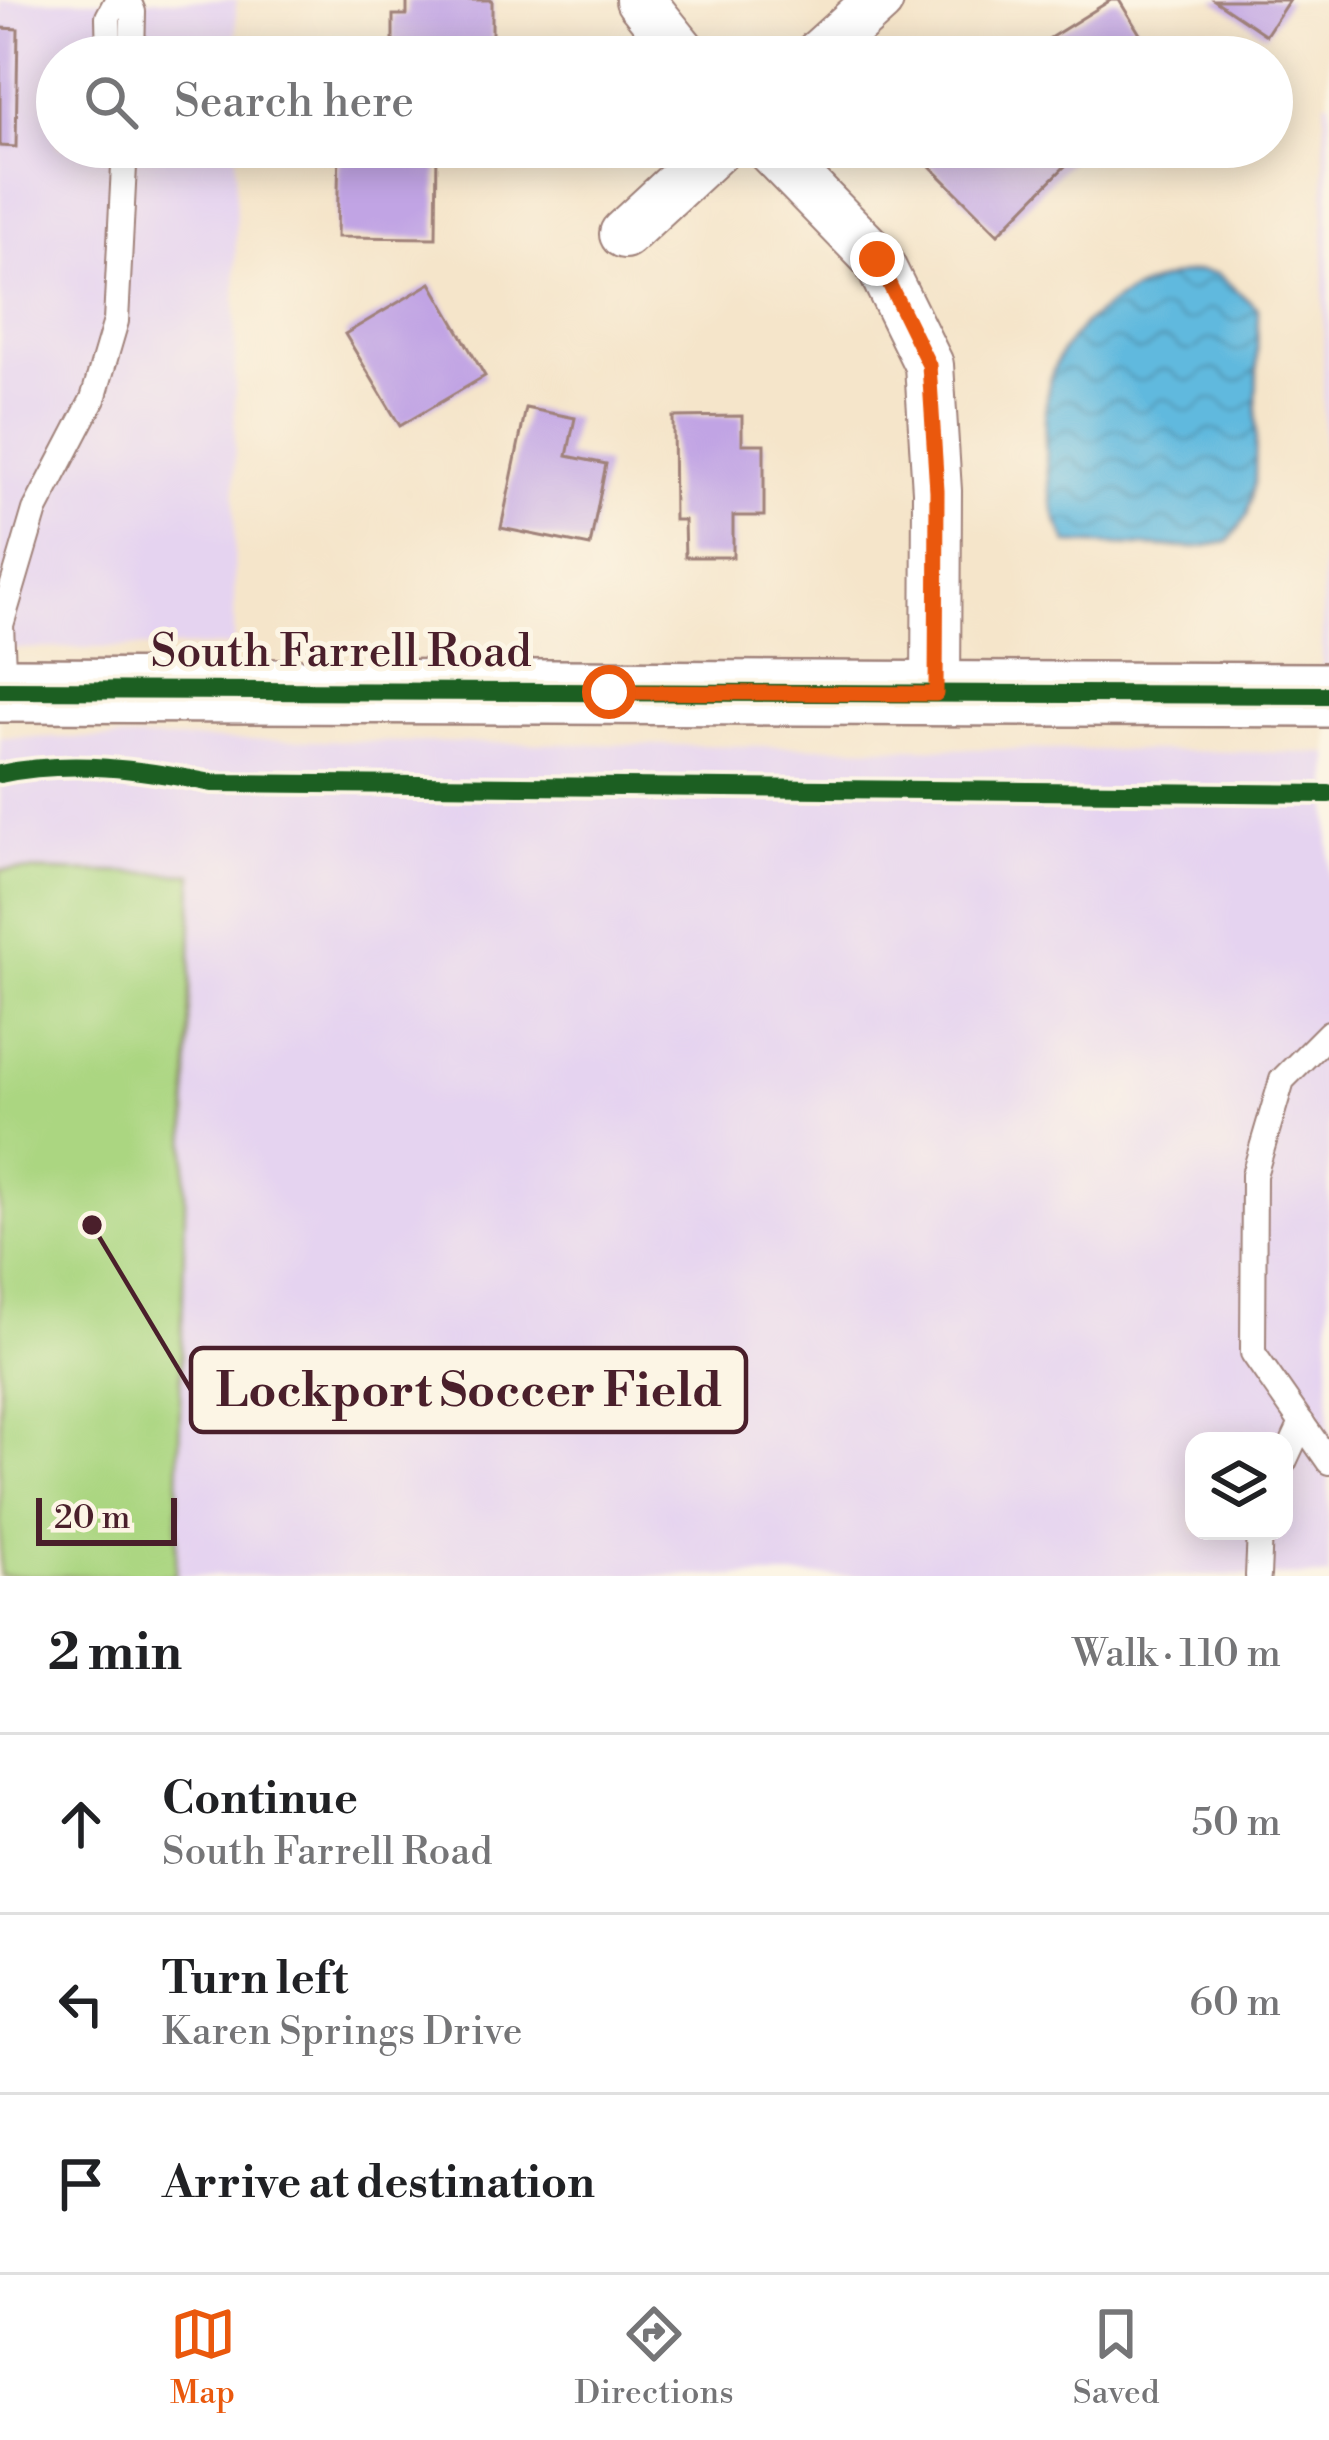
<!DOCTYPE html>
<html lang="en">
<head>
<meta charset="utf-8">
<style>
	body { margin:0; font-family:"Libre Bodoni",serif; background:#f6f6f6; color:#202124 }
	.controls { position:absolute; right:36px; bottom:36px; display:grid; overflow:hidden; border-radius:24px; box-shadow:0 6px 30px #0003 }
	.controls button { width:108px; height:108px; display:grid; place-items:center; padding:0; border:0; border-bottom:3px solid #e0e0e0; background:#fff; color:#202124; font:60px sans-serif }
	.scale { position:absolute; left:36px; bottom:30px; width:141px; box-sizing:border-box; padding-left:12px; border:6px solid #4a1f2b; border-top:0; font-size:33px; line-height:42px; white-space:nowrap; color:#4a1f2b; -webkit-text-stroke:9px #fcf5e5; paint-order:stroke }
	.stop { position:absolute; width:36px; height:36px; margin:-27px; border:9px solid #ea580c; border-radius:50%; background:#fff }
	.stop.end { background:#ea580c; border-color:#fff; box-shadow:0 3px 12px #0008 }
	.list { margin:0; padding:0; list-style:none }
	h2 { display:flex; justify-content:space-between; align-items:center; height:156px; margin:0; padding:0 48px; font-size:51px }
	h2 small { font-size:39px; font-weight:400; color:#757577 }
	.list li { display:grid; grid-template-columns:78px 1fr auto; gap:36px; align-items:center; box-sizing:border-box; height:180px; padding:0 48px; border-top:3px solid #e0e0e0 }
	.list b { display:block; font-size:45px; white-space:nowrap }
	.list p { margin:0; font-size:39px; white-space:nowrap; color:#757577 }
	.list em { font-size:39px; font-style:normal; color:#757577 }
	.icon { flex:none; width:66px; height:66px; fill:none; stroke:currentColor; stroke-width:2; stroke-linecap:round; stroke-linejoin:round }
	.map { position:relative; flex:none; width:1329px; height:1576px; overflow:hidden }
	.search { position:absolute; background:#fff; box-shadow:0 6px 30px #0003; left:36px; right:36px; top:36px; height:132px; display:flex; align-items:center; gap:30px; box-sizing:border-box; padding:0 42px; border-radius:66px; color:#757577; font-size:45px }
	.sheet { height:696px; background:#fff }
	nav { display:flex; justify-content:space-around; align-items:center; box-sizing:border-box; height:168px; border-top:3px solid #e0e0e0; background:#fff; font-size:33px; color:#757577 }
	nav a { display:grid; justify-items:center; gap:6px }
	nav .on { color:#ea580c }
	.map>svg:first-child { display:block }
	.built { fill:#e5d3f0; fill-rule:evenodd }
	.garden { fill:#abd681; stroke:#7a7a56; stroke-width:3 }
	.water { fill:url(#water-waves); stroke:#566c84; stroke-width:3 }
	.building { fill:#c1a4e4 }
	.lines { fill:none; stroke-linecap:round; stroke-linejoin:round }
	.service-casing { stroke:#a0827a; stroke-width:28 }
	.minor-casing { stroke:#a0827a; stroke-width:52 }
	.tertiary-casing { stroke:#a0827a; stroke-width:68 }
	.service { stroke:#fff; stroke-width:24 }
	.minor { stroke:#fff; stroke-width:48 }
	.tertiary { stroke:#fff; stroke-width:63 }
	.cycleway-casing { stroke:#fcf5e5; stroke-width:26 }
	.cycleway { stroke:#1b5e20; stroke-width:18 }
	.route { stroke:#ea580c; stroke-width:15 }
	.labels { text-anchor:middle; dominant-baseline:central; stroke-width:10; stroke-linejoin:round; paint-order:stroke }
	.street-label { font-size:45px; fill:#4a1f2b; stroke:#fcf5e5 }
	.leader { fill:none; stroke:#4a1f2b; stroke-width:4.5 }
	.callout-dot { fill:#4a1f2b; stroke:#fcf5e5; stroke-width:4.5 }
	.callout { fill:#fcf5e5; stroke:#4a1f2b; stroke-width:4.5 }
	.callout-label { font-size:48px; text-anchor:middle; font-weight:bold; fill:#4a1f2b }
</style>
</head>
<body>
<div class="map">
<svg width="1329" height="1576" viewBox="0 0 1329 1576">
	<defs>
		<pattern id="water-waves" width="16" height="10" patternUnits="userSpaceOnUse" patternTransform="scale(3)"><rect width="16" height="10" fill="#61b9de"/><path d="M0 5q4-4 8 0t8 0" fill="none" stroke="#5296b4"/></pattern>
	</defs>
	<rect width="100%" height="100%" fill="#fcf5e5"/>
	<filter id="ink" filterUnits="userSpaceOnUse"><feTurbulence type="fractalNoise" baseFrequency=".00833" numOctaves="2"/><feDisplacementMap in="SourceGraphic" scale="24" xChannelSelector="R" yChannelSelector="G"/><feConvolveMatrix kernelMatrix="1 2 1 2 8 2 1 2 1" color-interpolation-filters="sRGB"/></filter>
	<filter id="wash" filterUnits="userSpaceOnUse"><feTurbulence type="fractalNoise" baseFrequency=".004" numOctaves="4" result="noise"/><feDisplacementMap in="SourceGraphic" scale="48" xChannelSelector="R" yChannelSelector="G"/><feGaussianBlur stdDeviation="2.7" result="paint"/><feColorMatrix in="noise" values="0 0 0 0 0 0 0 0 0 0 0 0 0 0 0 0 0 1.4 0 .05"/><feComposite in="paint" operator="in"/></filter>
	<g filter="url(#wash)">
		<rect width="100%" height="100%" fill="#f5e5ca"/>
		<g class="built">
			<path d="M0,0H236V57H57V147H236L234,646L0,649Z"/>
			<path d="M1325,101H1329V668H1322Z"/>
			<path d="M0,737L1329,753V1576H0ZM1194,1441H1284V1531H1194Z"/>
		</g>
		<path class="garden" d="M0,870L193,874L176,1576H0Z"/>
		<path class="water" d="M1200,271L1218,274L1258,309L1255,480L1247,516L1228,542L1192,548L1068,543C1052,517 1050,495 1047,464C1044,439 1044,405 1050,380C1066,319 1140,278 1200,271Z"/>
		<g id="blocks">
			<g class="building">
				<path d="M407,0H492V57H405V51H393V15H407Z"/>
				<path d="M1111,0H1119L1154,57H1051L1042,43Z"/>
				<path d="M1214,0H1289L1266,35Z"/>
				<path d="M0,28L18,29L16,147L0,146Z"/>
				<path d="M339,147H437L436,238L337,237Z"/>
				<path d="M941,147H1065L1074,157L998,234L926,162Z"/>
				<path d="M431,283L485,376L400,426L345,334Z"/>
				<path d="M526,408L575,418L567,456L606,464L590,546L501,528Z"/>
				<path d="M742,416V444H764V516H733V557H685L684,520H674L673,417Z"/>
			</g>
		</g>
	</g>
	<g filter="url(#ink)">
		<use href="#blocks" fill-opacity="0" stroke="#a0827a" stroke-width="3"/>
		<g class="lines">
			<defs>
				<g id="service">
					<path d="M128,0L133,12L132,57"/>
					<path d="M109,57L108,17L117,0"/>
					<path d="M4,690L1,625L35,510L93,399L116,321L125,147"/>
					<path d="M1329,1033L1282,1080L1254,1175L1253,1353L1329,1462"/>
					<path d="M1284,1462L1302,1423"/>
					<path d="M1258,1576L1260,1531"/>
				</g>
				<g id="minor">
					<path d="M640,0L686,57"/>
					<path d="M816,57L879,0"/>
					<path d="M768,147L877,259L929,365L937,491L936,694"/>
					<path d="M624,234L718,147"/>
				</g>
				<path id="tertiary" d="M0,690L1329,695"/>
			</defs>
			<use href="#service" class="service-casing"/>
			<use href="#minor" class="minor-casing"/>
			<use href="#tertiary" class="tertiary-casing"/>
			<use href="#service" class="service"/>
			<use href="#minor" class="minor"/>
			<use href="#tertiary" class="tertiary"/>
			<defs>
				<g id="cycleway">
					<path d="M0,690L1329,695"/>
					<path d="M0,774C71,759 141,769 212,783L1329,794"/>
				</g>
			</defs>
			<use href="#cycleway" class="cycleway-casing"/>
			<use href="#cycleway" class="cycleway"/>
		</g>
	</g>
	<g class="lines" filter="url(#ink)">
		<path class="route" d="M609,692L936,694L937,491L929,365L877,259"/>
	</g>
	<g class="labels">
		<g class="street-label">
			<text x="341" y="652">South Farrell Road</text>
		</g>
	</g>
	<path class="leader" d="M92 1225L191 1390"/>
	<circle class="callout-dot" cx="92" cy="1225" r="12"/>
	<rect class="callout" x="191" y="1348" width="555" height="84" rx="12"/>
	<g class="callout-label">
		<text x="469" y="1406">Lockport Soccer Field</text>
	</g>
</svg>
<div class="controls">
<button><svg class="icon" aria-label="layers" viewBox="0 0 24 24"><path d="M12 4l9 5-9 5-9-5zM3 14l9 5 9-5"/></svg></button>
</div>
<div class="scale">20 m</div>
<div class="stop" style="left:609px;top:692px"></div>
<div class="stop end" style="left:877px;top:259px"></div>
<div class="search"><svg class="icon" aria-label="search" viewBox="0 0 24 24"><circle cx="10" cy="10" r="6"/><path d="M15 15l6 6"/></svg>Search here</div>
</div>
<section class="sheet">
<h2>2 min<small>Walk · 110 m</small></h2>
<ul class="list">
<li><svg class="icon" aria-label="ahead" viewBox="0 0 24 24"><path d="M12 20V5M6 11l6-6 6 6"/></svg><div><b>Continue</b><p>South Farrell Road</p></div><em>50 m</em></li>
<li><svg class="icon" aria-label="left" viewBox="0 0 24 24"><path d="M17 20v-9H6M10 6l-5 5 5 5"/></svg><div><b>Turn left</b><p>Karen Springs Drive</p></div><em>60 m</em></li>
<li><svg class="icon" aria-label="arrive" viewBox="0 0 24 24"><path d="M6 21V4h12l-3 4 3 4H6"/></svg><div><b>Arrive at destination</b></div></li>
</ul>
</section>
<nav>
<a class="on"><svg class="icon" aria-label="map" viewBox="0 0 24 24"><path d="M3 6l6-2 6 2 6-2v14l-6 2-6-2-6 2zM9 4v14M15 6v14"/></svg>Map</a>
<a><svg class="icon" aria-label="directions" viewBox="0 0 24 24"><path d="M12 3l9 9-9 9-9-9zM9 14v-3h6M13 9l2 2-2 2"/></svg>Directions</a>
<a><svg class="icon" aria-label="saved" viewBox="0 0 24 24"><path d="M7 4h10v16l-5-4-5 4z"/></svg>Saved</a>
</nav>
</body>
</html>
